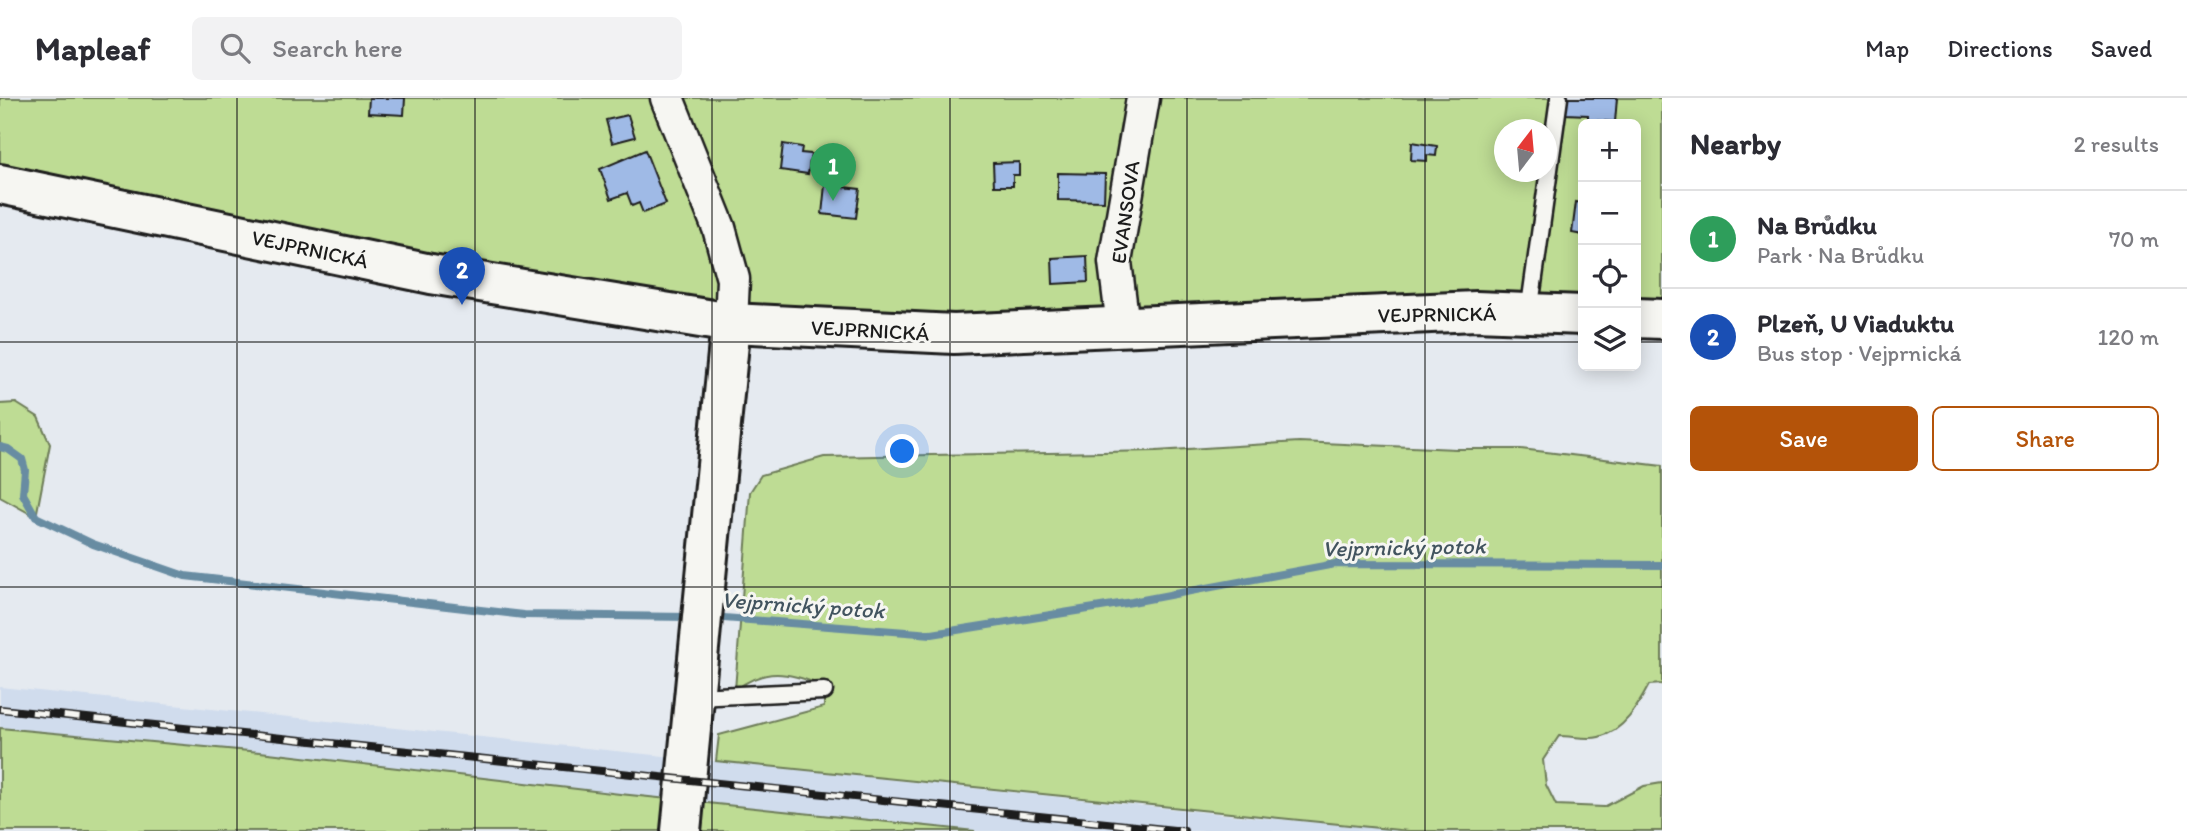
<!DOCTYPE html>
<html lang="en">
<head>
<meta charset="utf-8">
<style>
	body { margin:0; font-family:Itim,sans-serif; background:#f2f2f3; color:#2b2b33 }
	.controls { position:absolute; right:21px; top:21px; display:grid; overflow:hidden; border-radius:10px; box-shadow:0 4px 18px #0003 }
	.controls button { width:63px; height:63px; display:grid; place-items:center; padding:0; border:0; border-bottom:2px solid #e1e1e2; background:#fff; color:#2b2b33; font:35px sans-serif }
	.compass { position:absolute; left:1494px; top:21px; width:63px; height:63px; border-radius:50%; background:#fff; box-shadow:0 4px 18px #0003; rotate:16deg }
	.you { position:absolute; left:903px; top:354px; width:24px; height:24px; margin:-18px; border:5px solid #fff; border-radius:50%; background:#1a73e8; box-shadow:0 0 0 10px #1a73e833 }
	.badge { display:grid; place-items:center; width:46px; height:46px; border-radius:50%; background:#b45309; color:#fff; font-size:23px; font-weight:700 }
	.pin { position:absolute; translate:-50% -58px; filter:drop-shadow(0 2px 4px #0008) }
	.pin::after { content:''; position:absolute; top:37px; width:24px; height:21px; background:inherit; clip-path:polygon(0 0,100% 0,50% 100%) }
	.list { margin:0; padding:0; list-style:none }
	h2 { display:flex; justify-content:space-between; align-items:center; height:91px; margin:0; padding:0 28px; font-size:30px }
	h2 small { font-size:23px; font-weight:400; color:#7c7c81 }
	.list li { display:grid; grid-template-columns:46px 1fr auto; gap:21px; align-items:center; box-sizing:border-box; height:98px; padding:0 28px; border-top:2px solid #e1e1e2 }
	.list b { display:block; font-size:26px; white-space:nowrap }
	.list p { margin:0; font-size:23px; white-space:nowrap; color:#7c7c81 }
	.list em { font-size:23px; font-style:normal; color:#7c7c81 }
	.actions { display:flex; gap:14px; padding:21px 28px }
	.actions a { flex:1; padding:16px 0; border:2px solid #b45309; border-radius:10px; text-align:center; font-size:24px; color:#b45309 }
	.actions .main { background:#b45309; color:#fff }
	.icon { flex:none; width:38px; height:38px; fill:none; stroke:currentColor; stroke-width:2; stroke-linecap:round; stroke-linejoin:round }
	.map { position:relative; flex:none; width:1662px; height:733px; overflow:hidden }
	header { display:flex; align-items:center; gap:42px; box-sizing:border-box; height:98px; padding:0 35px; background:#fff; border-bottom:2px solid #e1e1e2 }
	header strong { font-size:33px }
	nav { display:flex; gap:38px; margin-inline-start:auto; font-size:24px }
	.search { width:490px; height:63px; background:#f2f2f3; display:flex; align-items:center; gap:18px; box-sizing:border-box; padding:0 24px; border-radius:10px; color:#7c7c81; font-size:26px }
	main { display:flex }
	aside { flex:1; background:#fff }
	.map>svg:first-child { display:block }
	.built { fill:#d0dced }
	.green { fill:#bedc94; stroke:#6d7c58; stroke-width:2; fill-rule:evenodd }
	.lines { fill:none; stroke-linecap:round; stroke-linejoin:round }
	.stream { stroke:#688ca2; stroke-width:8 }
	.building { fill:#9fbae6; stroke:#1c1c1c; stroke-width:2 }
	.lane-casing { stroke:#1c1c1c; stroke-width:21 }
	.street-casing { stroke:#1c1c1c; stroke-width:37 }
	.secondary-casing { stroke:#1c1c1c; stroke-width:44 }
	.lane { stroke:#f6f6f2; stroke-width:16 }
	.street { stroke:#f6f6f2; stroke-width:32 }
	.secondary { stroke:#f6f6f2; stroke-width:38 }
	.rail-casing { stroke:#1c1c1c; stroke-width:8 }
	.rail { stroke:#f6f6f2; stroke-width:5; stroke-dasharray:16; stroke-linecap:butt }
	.grid { fill:none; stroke:#1c1c1c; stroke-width:2; stroke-opacity:0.55 }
	.labels { text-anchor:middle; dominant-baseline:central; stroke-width:6; stroke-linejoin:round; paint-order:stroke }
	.street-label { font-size:21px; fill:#1c1c1c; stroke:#f6f6f2 }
	.water-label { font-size:23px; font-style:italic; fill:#42545f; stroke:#f6f6f2 }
</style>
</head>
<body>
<header>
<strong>Mapleaf</strong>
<div class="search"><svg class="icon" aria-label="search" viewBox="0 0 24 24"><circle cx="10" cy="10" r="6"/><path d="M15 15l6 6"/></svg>Search here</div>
<nav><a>Map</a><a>Directions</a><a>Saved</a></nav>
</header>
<main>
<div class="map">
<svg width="1662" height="733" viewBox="0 0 1662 733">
	<rect width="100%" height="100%" fill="#e5eaf0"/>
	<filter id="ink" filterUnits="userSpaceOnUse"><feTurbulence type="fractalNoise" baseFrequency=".0143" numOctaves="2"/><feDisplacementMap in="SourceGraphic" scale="14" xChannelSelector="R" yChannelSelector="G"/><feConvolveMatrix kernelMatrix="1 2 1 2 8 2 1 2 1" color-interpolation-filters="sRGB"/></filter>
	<g filter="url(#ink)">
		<path class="built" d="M0,589L1231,717L1409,733H975L620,696L260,654L0,630Z"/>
		<g class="green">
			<path d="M0,0H1662V221L1636,220V26H1583V217L731,225L0,86ZM1504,32H1546V74H1504Z"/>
			<path d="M16,305L38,319L50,346L36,419L0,399V306Z"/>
			<path d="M1299,344L1456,351H1521L1662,368V586L1649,587C1638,608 1624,633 1599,639C1588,642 1571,638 1559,638L1543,662L1546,687L1556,707L1604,709L1644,688L1662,685V733H1409L716,663L719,637L824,609V593L821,587C788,574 765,569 735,592L750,394L761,377L824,359L1156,353Z"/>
			<path d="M0,630L260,654L620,696L975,733H0Z"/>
		</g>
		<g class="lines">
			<g class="stream">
				<path d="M0,349L8,351L22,361L25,372L23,396L36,419L93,446L185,478L524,517L691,519"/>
				<path d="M711,519L932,536L1132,504L1335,466L1662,467"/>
			</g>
		</g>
		<g class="building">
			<path d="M369,0H405L404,17L368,15Z"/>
			<path d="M1566,0H1617L1615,24L1588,22V17L1565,16Z"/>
			<path d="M628,17L635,39L612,45L606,22Z"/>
			<path d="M1412,44L1437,48L1436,58L1427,57V63L1411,62Z"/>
			<path d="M783,46L802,49L801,55L811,56L808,76L780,72Z"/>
			<path d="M645,52L666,106L643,115L639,105L632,108L627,95L611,101L600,71Z"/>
			<path d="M1019,64V77H1013V88H994L993,65Z"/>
			<path d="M1058,75L1105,76L1104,103L1058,102Z"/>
			<path d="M825,87L860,91L856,120L822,116Z"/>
			<path d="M1576,104L1583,105V137L1572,135Z"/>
			<path d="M1087,158L1088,184L1053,186L1052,160Z"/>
		</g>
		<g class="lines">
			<defs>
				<g id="lane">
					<path d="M1529,215L1559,0"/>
					<path d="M694,599L824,593"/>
				</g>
				<g id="street">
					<path d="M667,0L719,130L733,181L731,225"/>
					<path d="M1123,228L1115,164L1143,0"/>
				</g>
				<g id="secondary">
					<path d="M0,86L431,176L731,225L954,236L1476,213L1583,217"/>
					<path d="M1636,220L1662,221"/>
					<path d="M681,733L731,225"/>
				</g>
			</defs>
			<use href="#lane" class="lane-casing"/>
			<use href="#street" class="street-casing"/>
			<use href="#secondary" class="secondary-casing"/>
			<use href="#lane" class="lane"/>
			<use href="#street" class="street"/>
			<use href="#secondary" class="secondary"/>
			<defs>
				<path id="rail" d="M0,611L1184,733"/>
			</defs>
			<use href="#rail" class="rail-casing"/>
			<use href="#rail" class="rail"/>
		</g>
	</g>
	<path class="grid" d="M237,0V733M475,0V733M712,0V733M950,0V733M1187,0V733M1425,0V733M0,244H1583M1636,244H1662M0,489H1662"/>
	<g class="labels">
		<g class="street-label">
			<text transform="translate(1125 114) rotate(-82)">EVANSOVA</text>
			<text transform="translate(310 151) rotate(12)">VEJPRNICKÁ</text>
			<text transform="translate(1437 216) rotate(-1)">VEJPRNICKÁ</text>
			<text transform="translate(870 232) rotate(3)">VEJPRNICKÁ</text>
		</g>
		<g class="water-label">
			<text transform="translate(1404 449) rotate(-1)">Vejprnický potok</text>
			<text transform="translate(803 507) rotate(4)">Vejprnický potok</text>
		</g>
	</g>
</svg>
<div class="controls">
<button>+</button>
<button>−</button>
<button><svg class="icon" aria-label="locate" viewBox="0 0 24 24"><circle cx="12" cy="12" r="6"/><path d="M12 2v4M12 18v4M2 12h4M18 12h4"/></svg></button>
<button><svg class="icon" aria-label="layers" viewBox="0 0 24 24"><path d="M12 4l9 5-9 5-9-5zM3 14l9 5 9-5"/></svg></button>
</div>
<svg class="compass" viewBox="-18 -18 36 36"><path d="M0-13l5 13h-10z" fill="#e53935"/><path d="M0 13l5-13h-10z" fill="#7c7c81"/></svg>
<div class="you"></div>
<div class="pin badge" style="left:833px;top:103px;background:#2e9e5b">1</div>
<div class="pin badge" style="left:462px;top:207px;background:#1a4fb4">2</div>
</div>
<aside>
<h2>Nearby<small>2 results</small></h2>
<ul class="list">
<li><span class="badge" style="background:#2e9e5b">1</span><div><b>Na Brůdku</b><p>Park · Na Brůdku</p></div><em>70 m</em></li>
<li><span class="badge" style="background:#1a4fb4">2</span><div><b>Plzeň, U Viaduktu</b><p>Bus stop · Vejprnická</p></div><em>120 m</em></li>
</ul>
<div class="actions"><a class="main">Save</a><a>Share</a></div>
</aside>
</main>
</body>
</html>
